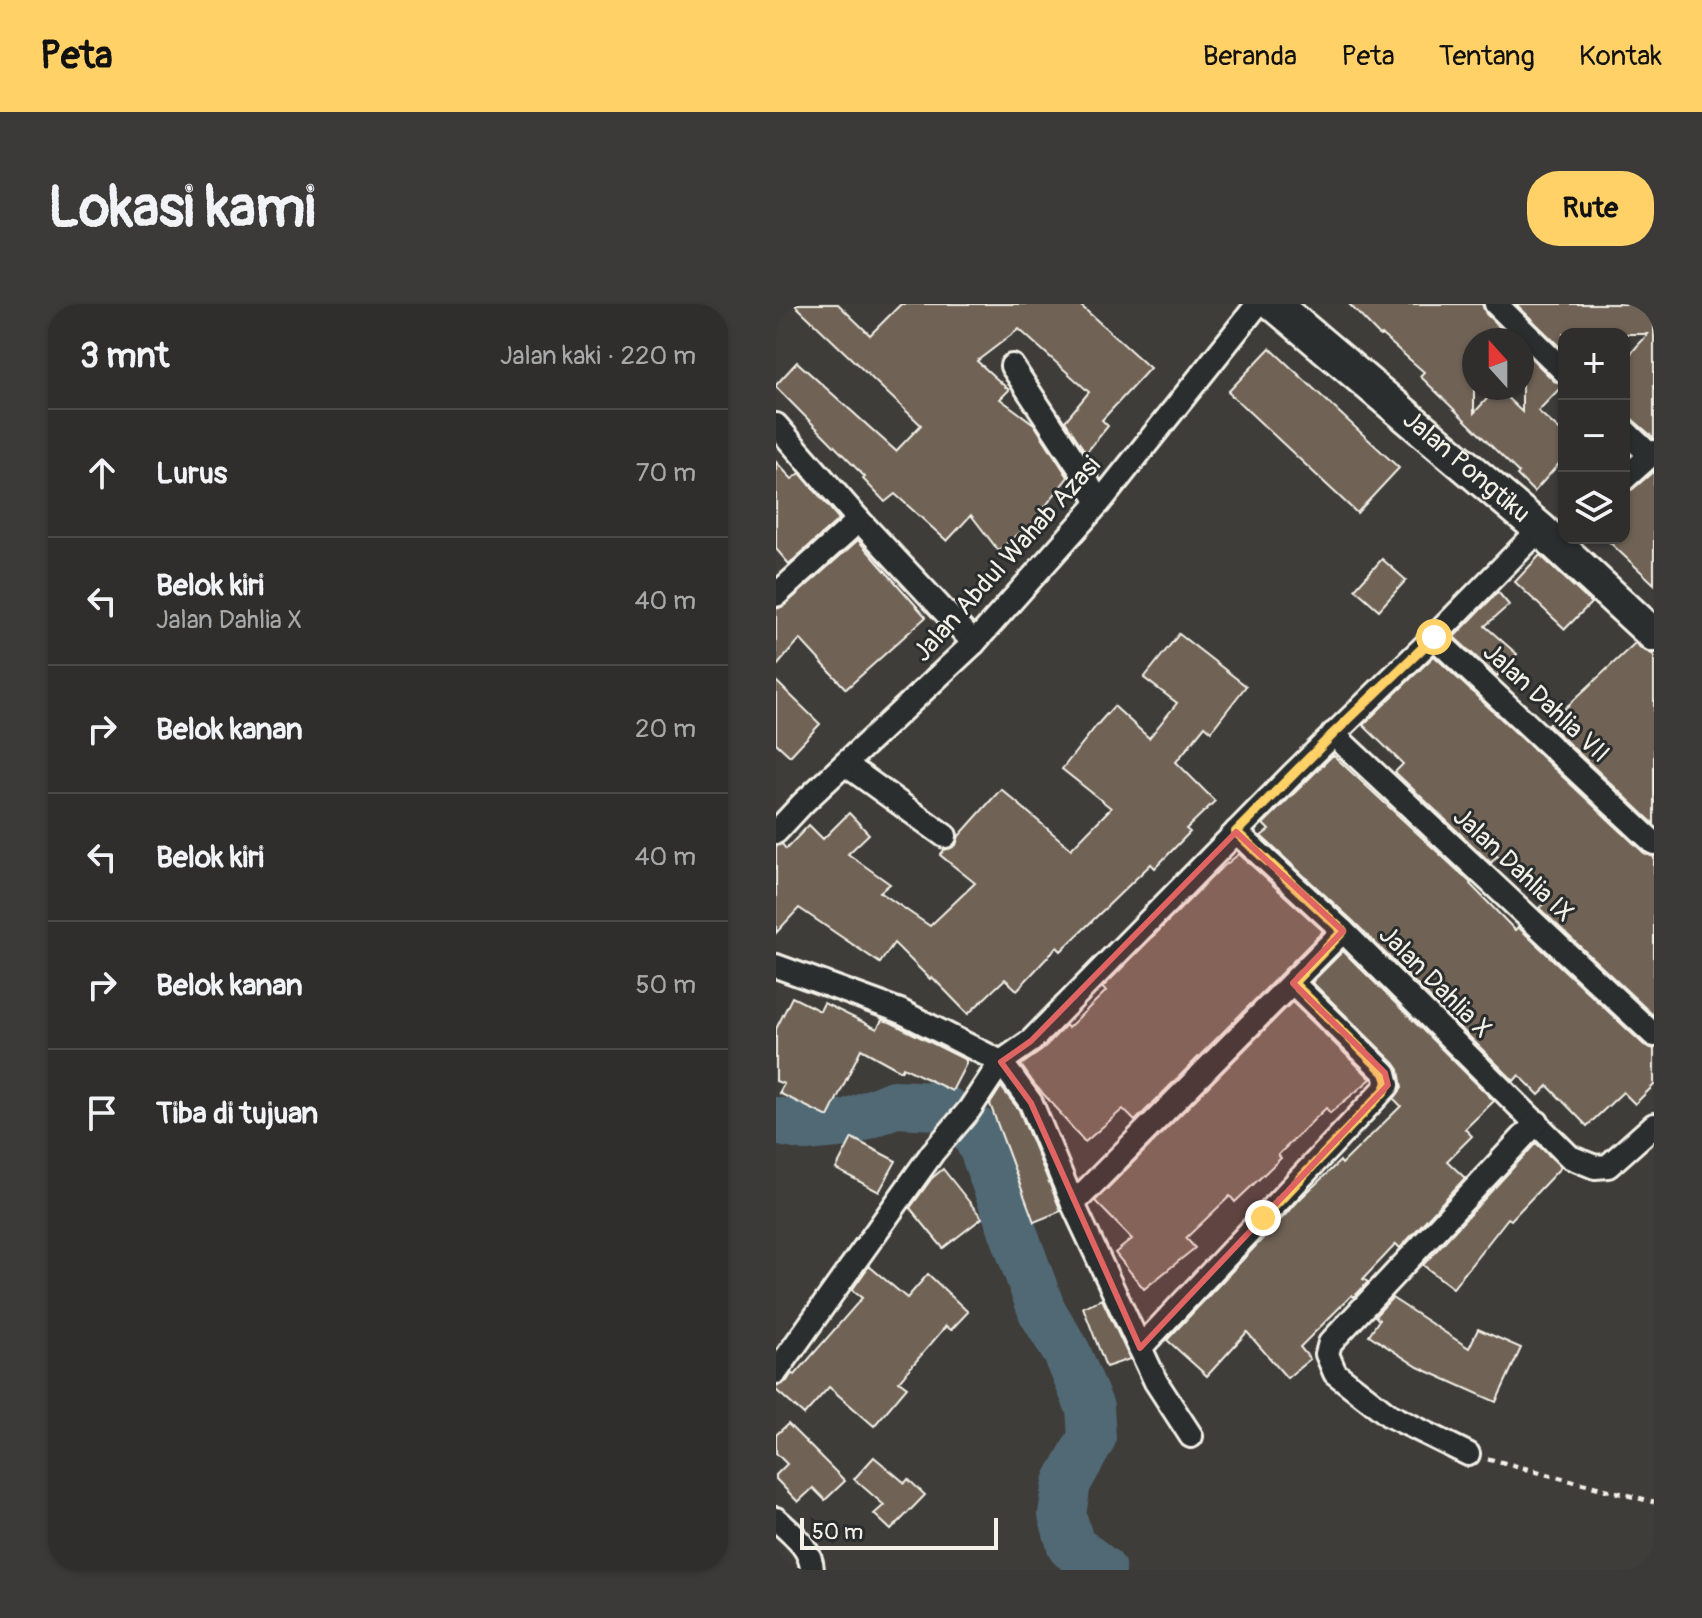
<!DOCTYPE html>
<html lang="id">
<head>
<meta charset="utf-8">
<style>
	body { margin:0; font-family:Pangolin,sans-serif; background:#3b3a38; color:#f1f3f6 }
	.controls { position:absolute; right:24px; top:24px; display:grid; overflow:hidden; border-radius:16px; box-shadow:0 2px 6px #0004 }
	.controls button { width:72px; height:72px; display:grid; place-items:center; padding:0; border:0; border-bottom:2px solid #4a4a48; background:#2f2e2c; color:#f1f3f6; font:40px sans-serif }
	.compass { position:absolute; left:686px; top:24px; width:72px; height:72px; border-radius:50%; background:#2f2e2c; box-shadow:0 2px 6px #0004; rotate:339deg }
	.scale { position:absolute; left:24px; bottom:20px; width:198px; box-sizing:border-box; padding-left:8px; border:4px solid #f4f1e8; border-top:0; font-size:22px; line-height:28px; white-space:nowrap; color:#f4f1e8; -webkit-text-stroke:6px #2a2d2e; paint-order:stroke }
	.stop { position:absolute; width:24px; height:24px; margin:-18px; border:6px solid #ffd166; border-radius:50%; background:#fff }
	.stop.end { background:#ffd166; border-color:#fff; box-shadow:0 2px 8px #0008 }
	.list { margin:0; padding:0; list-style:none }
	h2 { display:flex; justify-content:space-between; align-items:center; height:104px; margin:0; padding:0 32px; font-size:34px }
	h2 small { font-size:26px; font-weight:400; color:#a7a8a9 }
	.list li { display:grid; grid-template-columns:52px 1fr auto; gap:24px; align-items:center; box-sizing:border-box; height:128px; padding:0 32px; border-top:2px solid #4a4a48 }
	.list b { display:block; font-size:30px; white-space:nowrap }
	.list p { margin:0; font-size:26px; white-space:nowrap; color:#a7a8a9 }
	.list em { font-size:26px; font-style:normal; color:#a7a8a9 }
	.icon { flex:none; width:44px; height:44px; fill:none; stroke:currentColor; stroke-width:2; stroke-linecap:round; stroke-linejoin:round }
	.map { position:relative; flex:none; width:878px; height:1266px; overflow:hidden; border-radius:32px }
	header { display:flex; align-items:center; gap:48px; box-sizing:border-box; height:112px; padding:0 40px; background:#ffd166; color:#111 }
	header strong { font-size:38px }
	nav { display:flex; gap:44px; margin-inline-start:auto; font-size:28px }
	.intro { display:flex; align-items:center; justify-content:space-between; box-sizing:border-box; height:192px; padding:0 48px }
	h1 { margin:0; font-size:56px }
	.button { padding:20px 36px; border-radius:32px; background:#ffd166; color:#111; font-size:28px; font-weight:700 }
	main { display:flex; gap:48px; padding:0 48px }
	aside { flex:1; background:#2f2e2c; border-radius:32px; box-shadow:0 2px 6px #0004 }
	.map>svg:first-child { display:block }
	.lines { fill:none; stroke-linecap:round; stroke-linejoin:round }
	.river { stroke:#516975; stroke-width:48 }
	.building { fill:#706357; stroke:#f4f1e8; stroke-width:2 }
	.street-casing { stroke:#f4f1e8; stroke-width:28 }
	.secondary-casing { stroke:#f4f1e8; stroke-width:38 }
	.path { stroke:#f4f1e8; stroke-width:5; stroke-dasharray:6 6; stroke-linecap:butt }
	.street { stroke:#2a2d2e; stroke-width:22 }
	.secondary { stroke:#2a2d2e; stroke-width:32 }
	.route { stroke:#ffd166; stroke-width:10 }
	.marked { fill:#df6462; fill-opacity:0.2; stroke:#df6462; stroke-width:6; stroke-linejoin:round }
	.labels { text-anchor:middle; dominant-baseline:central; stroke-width:6; stroke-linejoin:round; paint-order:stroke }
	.street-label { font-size:26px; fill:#f4f1e8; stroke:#2a2d2e }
</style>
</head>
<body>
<header>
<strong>Peta</strong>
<nav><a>Beranda</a><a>Peta</a><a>Tentang</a><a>Kontak</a></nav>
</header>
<div class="intro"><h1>Lokasi kami</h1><a class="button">Rute</a></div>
<main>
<aside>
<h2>3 mnt<small>Jalan kaki · 220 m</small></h2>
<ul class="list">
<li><svg class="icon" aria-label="ahead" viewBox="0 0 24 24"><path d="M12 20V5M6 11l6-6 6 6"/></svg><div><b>Lurus</b></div><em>70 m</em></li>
<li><svg class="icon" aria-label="left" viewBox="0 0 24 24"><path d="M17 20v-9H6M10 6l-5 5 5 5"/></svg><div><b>Belok kiri</b><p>Jalan Dahlia X</p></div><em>40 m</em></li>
<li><svg class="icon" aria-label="right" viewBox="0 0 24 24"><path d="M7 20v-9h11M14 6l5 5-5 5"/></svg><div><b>Belok kanan</b></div><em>20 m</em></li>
<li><svg class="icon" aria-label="left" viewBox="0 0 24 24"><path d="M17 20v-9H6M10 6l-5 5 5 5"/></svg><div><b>Belok kiri</b></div><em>40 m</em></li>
<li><svg class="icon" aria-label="right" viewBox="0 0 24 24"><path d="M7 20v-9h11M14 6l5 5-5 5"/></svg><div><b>Belok kanan</b></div><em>50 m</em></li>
<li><svg class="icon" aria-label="arrive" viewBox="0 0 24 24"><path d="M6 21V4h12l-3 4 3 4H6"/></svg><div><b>Tiba di tujuan</b></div></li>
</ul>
</aside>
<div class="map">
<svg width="878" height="1266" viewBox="0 0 878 1266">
	<rect width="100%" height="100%" fill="#3f3d3a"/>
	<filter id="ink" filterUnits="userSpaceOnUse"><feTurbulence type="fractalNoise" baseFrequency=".0125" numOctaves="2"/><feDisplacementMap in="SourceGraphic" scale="16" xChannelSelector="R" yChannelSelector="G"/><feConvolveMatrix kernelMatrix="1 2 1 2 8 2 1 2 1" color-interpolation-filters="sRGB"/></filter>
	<g filter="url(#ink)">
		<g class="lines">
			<path class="river" d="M0,817L29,823L72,819L118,800L163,802L196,823L207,845L266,1007L291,1049L314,1104L316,1134L291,1179L286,1210L295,1242L326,1266"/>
		</g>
		<g class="building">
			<path d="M18,0H62L94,31L125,0H303L374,64L326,116L332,122L310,149L289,117L313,88L243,25L201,57L233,86L224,95L258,120L292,173L265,208L267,211L222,246L195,211L171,237L119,190L109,198L87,175L89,173L0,83V81L21,58L120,147L145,121Z"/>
			<path d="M573,0H706L710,10L737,36H698V109L721,84L746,108V45L778,77L787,81L762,107L788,130V154L758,188L741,171L743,169L644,72L648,68L606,31L604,32Z"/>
			<path d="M740,0H869L878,7V134L848,108V57L872,30H788V47Z"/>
			<path d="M494,44L623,164L581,209L452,88Z"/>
			<path d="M0,158L16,175L24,169L63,215L13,260L0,245Z"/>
			<path d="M878,167V280L829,234H848V189L857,185Z"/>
			<path d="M82,236L150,313L70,385L24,335L0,363V305L9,301Z"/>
			<path d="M764,251L815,299L789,325L739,278Z"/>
			<path d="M606,255L630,276L603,306L579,285Z"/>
			<path d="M722,288L733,301L709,322L741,350L721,372L678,333Z"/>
			<path d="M403,330L470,382L435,427L429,422L400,458L439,497L410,525L414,528L379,564L375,560L285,647L281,643L241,686L229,675L192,710L156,673L154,675L118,639L104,659L23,604L0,629V542L6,540L10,545L33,521L47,535L73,509L93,530L72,550L114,580L104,588L154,622L199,579L164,551L168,546L175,544L180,541L183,532L225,485L295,545L335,504L286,465L321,421L338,402L373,434L401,399L368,374Z"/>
			<path d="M859,339L866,345L878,351V520L772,420Z"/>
			<path d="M658,352L868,549L878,553V712L763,604L773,596L721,552L715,559L619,468L627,460L587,421Z"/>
			<path d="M0,377L44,420L14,452L0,439Z"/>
			<path d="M557,451L695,579L694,580L739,626L742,623L868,741L878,745V781L859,800L847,788L811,822L772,782L763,791L743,771L738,777L577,617L485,532L493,526L487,520Z"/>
			<path d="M463,550L547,627L359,817L347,805L309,838L284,810L285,809L259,781L245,761L265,747L290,721L292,724L330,687L326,684L443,566Z"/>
			<path d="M567,647L718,797L689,825L696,832L671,857L689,874L624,944L620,940L587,975L592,978L578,993L576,991L524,1043L534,1055L511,1074L471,1028L431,1072L391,1036L526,893L564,857L566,860L625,802L618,795L626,784L623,766L619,760L536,678Z"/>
			<path d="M16,693L44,707L48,699L101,725L106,716L114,718L190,756V760L176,787L127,763L125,767L85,745L52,813L3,789L8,780L0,777V725Z"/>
			<path d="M516,698L595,775L554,809L550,804L502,851L505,854L459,898L454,892L410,934L419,944L368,985L339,949L356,935L319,897Z"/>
			<path d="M225,783L243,806L285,907L258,918L214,800Z"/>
			<path d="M76,834L120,857L103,888L60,865Z"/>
			<path d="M760,839L785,863L735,916L732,914L677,984L647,961Z"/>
			<path d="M167,865L206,914L167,944L134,904L156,874Z"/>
			<path d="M93,962L131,994L152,970L192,1008L175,1026L170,1022L123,1077L131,1083L98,1122L53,1083L28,1111L0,1086V1083L11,1077L16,1069L19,1071L86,994L76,986Z"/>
			<path d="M616,994L693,1044L702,1025L745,1044L720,1098L642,1063L593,1031L603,1016L599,1012Z"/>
			<path d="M326,995L354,1055L330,1063L307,1003Z"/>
			<path d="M12,1120L69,1177L49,1196L37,1184L22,1198L0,1175V1171L11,1160L0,1149V1131Z"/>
			<path d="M98,1153L129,1179L132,1175L149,1191L115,1226L98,1210L108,1201L78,1175Z"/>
		</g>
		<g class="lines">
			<defs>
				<g id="street">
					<path d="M720,0L788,67"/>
					<path d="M236,62L304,165L323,199"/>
					<path d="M0,121L83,216L198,339"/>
					<path d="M848,126L874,151"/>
					<path d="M848,175L878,148"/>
					<path d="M0,291L83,216"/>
					<path d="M658,333L878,539"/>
					<path d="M557,430L878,731"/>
					<path d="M69,460L169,532"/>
					<path d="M0,528L27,499L198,339L328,193L482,0"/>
					<path d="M460,528L567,627L794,853L819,863L832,862L878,821"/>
					<path d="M0,662L124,707L225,758L255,799L297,900L380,1078L415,1132"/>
					<path d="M297,900L567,627"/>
					<path d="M364,1044L612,781L609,769L517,679"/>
					<path d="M0,1068L157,848L193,806L225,758L255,737L516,471L658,333L764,225"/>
					<path d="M692,1150L613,1111L559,1069L551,1050L554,1039L761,818"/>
					<path d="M0,1215C16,1230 35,1243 36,1266"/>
				</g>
				<g id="secondary">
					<path id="s1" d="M498,0L764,225L878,331"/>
				</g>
			</defs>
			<use href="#street" class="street-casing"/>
			<use href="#secondary" class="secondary-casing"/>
			<path class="path" d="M712,1155L878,1198"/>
			<use href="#street" class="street"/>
			<use href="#secondary" class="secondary"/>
		</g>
	</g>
	<g class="lines" filter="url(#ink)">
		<path class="route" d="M487,914L609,786L612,778L609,769L517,679L567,627L460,528L557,430L658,333"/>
	</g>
	<path class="marked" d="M460,528L567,627L517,679L609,769L612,781L364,1044L255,799L225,758L255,737Z"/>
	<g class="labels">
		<g class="street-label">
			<text stroke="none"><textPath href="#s1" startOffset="252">Jalan Pongtiku</textPath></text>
			<text transform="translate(231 255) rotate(-48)">Jalan Abdul Wahab Azasi</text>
			<text transform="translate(770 399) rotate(43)">Jalan Dahlia VII</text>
			<text transform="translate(737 561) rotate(43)">Jalan Dahlia IX</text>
			<text transform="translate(659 678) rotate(45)">Jalan Dahlia X</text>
		</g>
	</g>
</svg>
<div class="controls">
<button>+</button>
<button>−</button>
<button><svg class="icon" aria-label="layers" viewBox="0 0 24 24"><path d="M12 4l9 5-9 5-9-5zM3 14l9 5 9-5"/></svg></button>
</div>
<svg class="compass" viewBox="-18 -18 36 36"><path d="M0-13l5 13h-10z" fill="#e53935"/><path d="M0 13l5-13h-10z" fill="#a7a8a9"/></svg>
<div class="scale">50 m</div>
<div class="stop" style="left:658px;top:333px"></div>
<div class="stop end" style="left:487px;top:914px"></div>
</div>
</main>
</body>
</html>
